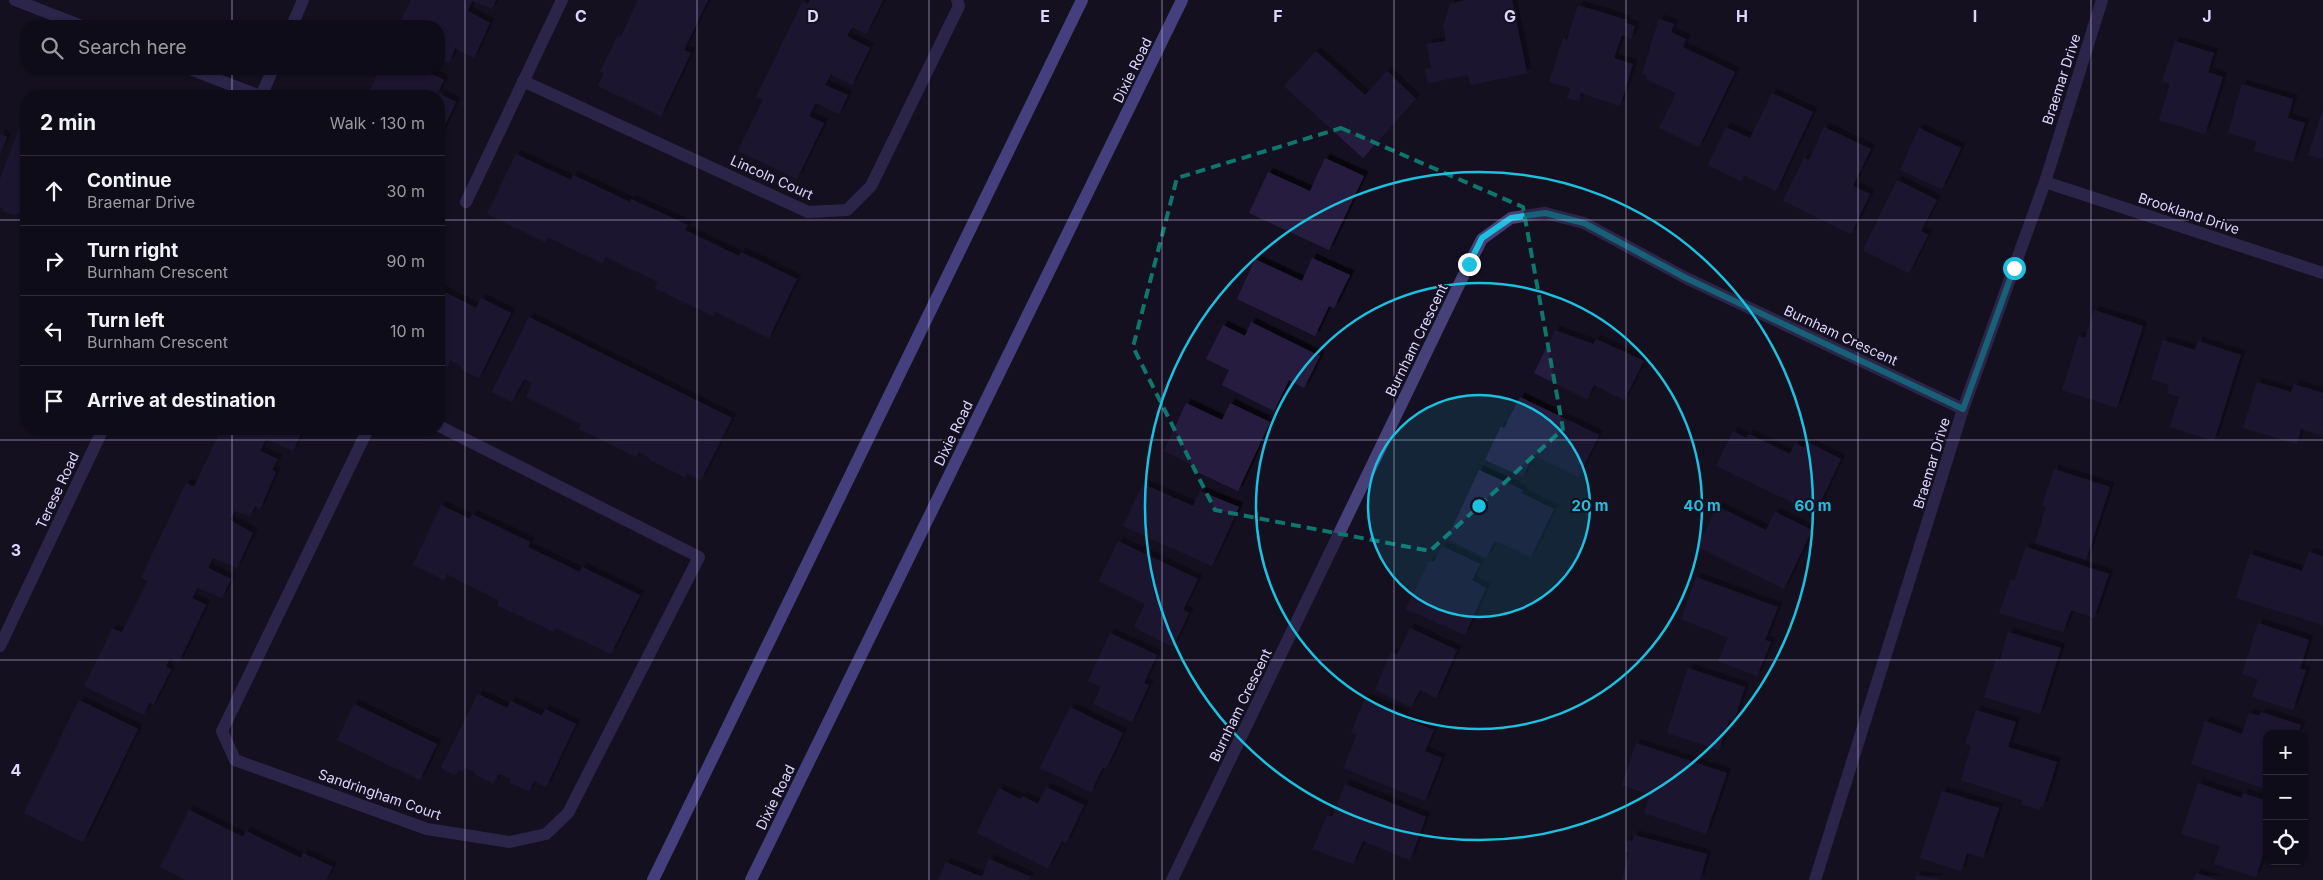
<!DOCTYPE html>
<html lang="en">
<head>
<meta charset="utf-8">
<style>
	body { margin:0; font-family:Inter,sans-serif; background:#181522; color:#f1f3f6 }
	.controls { position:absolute; right:15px; bottom:15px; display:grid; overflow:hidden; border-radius:10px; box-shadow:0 1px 4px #0004 }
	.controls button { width:45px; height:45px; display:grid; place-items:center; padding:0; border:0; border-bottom:1px solid #2f2c38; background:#0f0c19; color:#f1f3f6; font:25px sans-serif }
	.stop { position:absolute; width:15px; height:15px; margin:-11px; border:4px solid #1cc1df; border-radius:50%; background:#fff }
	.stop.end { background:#1cc1df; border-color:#fff; box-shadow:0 1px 5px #0008 }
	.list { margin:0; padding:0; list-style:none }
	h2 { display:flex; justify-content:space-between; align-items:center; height:65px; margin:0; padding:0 20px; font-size:21px }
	h2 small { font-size:16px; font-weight:400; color:#9b9ba2 }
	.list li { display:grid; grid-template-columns:32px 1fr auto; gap:15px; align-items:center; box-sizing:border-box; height:70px; padding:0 20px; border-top:1px solid #2f2c38 }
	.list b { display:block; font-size:19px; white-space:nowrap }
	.list p { margin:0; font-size:16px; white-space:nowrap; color:#9b9ba2 }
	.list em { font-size:16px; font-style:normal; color:#9b9ba2 }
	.icon { flex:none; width:28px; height:28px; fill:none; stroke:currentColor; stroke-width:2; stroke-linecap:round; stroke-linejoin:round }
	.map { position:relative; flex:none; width:2323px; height:880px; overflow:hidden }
	.search { position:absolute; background:#0f0c19; box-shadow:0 1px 4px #0004; left:20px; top:20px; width:425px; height:55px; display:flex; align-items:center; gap:12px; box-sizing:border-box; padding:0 18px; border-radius:20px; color:#9b9ba2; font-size:19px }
	.panel { position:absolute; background:#0f0c19; box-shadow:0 1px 4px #0004; left:20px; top:90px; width:425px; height:345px; border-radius:20px }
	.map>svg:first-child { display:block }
	.building { fill:#271f40; filter:url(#shadow) }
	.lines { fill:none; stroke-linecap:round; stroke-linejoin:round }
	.street { stroke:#47417a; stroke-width:12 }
	.secondary { stroke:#8279ee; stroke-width:12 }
	.route { stroke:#1cc1df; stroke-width:6 }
	.marked { fill:none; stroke:#0f766e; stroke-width:4; stroke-dasharray:10 6; stroke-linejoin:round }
	.grid { fill:none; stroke:#dcd6fa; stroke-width:1; stroke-opacity:0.55 }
	.ring { fill:none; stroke:#1cc1df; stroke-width:2.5 }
	.labels { text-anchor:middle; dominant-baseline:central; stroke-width:4; stroke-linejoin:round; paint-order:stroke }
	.street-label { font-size:14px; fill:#dcd6fa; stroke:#141021 }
	.grid-label { font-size:16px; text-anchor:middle; font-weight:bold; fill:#dcd6fa; stroke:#141021; stroke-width:4; stroke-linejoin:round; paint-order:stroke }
	.centre { fill:#1cc1df; stroke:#141021; stroke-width:2.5 }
	.ring-label { font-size:15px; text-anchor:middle; font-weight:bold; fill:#1cc1df; stroke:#141021; stroke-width:4; stroke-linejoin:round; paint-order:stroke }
</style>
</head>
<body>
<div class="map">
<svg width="2323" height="880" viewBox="0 0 2323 880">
	<defs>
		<filter id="shadow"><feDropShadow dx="4.5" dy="-4.5" stdDeviation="0" flood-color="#0009"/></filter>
	</defs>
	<rect width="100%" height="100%" fill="#141021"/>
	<g class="building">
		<path d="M411,0H496L492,9L472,1L468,11L490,23L474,58L455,48L449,63L439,59V26H398Z"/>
		<path d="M638,0H708L684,50L691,53L661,116L598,86L604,73L600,72L618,35L621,36Z"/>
		<path d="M810,0H883L866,34L852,27L847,36L870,48L852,85L831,74L825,85L848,95L839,114L816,103L809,116L824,123L797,179L738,151L763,100L756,97L803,1L808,4Z"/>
		<path d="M1465,0H1512L1527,73L1470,85L1468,75L1428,83L1425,69L1431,68L1427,44L1446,41L1443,26L1450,4Z"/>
		<path d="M1578,5L1627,20L1626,23L1635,26L1631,39L1622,35L1614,58L1633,64L1620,106L1581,93L1579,101L1567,98L1570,88L1549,82L1563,38L1567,40Z"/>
		<path d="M1659,19L1674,24L1671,32L1686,39L1683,47L1735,72L1699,147L1659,128L1676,93L1646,79L1647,75L1642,74Z"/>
		<path d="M2175,41L2214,53L2208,72L2223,77L2205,134L2159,120L2170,84L2162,81Z"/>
		<path d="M1316,51L1365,95L1387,71L1416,99L1363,158L1284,86Z"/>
		<path d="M380,69H422L444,80L438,93L456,102L439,138V96H367Z"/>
		<path d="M2242,84L2293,99L2288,118L2305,123L2293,162L2254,151L2257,141L2228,133Z"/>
		<path d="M1772,93L1813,112L1776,191L1744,175L1741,181L1708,165L1726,127L1750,138Z"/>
		<path d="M2323,109V159L2308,155Z"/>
		<path d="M20,126L26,129V216L17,213L16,216L3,211L4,209L0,207V179Z"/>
		<path d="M1824,127L1871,149L1853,186L1870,194L1851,234L1783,201L1804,158L1809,160Z"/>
		<path d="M1919,128L1961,148L1942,189L1900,170Z"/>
		<path d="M0,134L7,137L0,154Z"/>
		<path d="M516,154L571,180L573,175L630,202L631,199L688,225L685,230L739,256L741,252L797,279L769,338L715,312L713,316L655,288L658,282L606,257L602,263L547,237L545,242L487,214Z"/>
		<path d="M1325,158L1364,176L1329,250L1249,213L1268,172L1310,191Z"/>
		<path d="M1897,180L1937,200L1921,231L1928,235L1909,273L1863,250Z"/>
		<path d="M1312,258L1350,275L1334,308L1329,306L1315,336L1237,299L1255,259L1302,281Z"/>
		<path d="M439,289L476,308L481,298L511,313L479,378L461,369L462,366L450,360L448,367L439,363Z"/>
		<path d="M2094,310L2143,326L2117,408L2062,390L2079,336L2085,338Z"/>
		<path d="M529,317L732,418L701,480L687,473L685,477L650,460L651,459L639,452L636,457L579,429L581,424L526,397L532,383L524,379L512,402L492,392Z"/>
		<path d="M1251,322L1320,356L1304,388L1289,380L1274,411L1222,385L1229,370L1206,359L1223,325L1245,336Z"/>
		<path d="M1555,330L1593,344L1596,339L1644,361L1624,400L1594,385L1587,399L1534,373Z"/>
		<path d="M2163,340L2195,350L2198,341L2241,355L2214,441L2170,427L2179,397L2167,393L2169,385L2151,379Z"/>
		<path d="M2257,382L2291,392L2294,384L2323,393V427L2321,435L2301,429L2297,444L2243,428Z"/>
		<path d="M1520,397L1599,435L1578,477L1533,455L1523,477L1485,460L1501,426L1504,428Z"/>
		<path d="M1186,403L1222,420L1230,403L1270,422L1238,491L1195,471L1197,467L1164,451Z"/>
		<path d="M213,429H303L293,451L266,439L260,451L278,459L272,470L276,472L260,509L255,506L250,516L235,511L230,520L253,533L237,568L213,558L208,568L231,579L222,598L198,588L192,598L206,605L179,662L170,658L166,666L171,670L153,705L150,702L144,715L84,686L112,629L122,632L148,581L141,578L186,483L194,487L219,434L212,431Z"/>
		<path d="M1733,431L1746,438L1749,434L1790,454L1795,443L1804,448L1807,442L1841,459L1815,513L1716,466Z"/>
		<path d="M2054,469L2110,487L2086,560L2035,543L2046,507L2042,506Z"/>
		<path d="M1479,470L1523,490L1521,493L1554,509L1531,557L1495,541L1486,558L1447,539Z"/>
		<path d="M1143,484L1193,506L1200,491L1239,507L1212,566L1123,526Z"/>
		<path d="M441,505L470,519L472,514L530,542L528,547L580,572L582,567L640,595L611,654L556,628L554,632L497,605L499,600L447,574L444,580L413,565Z"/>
		<path d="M1717,506L1766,530L1775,512L1812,530L1784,589L1698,547Z"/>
		<path d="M1118,541L1198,579L1183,610L1189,613L1173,647L1134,627L1145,604L1099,581Z"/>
		<path d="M1442,546L1480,564L1472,580L1486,588L1465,635L1406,609L1429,561L1434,562Z"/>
		<path d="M2026,547L2109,574L2094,618L2071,610L2063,632L1999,613L2011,579L2014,581Z"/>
		<path d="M2309,552L2323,556V625L2236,598L2250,554L2302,571Z"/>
		<path d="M1696,577L1778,607L1765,640L1771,642L1757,676L1718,661L1728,638L1681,619Z"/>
		<path d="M2258,623L2309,640L2300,669L2306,670L2293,710L2252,697L2258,679L2242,674Z"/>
		<path d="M1410,628L1457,650L1436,698L1420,690L1411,707L1375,690L1391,652L1397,655Z"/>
		<path d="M2008,632L2061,648L2040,714L1984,697L1996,658L2000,660Z"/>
		<path d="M1110,633L1157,655L1144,683L1149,685L1132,722L1093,704L1101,687L1088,681Z"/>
		<path d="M1688,668L1745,687L1734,721L1729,720L1719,750L1667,733Z"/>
		<path d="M478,694L507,708L511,701L542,716L545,709L576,724L546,787L534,781L529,791L510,783L511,779L499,774L493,784L476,775L475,772L465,767L462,771L459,770L454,775L441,768Z"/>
		<path d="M1365,698L1405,714L1403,718L1434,730L1425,751L1442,758L1425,801L1343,768L1357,735L1351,733Z"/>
		<path d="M79,700L138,729L83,842L24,813Z"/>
		<path d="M354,704L437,744L420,780L337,740Z"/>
		<path d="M1070,707L1123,733L1106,769L1103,767L1091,792L1040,768Z"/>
		<path d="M1976,710L2016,722L2008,747L2057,762L2043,807L2041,806L2040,810L2021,804L2022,800L1961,780L1971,746L1965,744Z"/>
		<path d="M2261,712L2301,725L2298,734H2267V789L2191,764L2205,721L2242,734L2249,713L2259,716Z"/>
		<path d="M1636,743L1727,773L1706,834L1644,813L1650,795L1622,785Z"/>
		<path d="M2198,783L2242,798L2243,793L2267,801V842L2256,877L2214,864L2220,846L2181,834Z"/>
		<path d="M1345,784L1426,817L1410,860L1363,841L1353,864L1313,849L1327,815L1332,817Z"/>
		<path d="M1046,787L1084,805L1066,843L1062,841L1048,868L977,833L999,788L1020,799L1022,796L1038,804Z"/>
		<path d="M1942,791L1999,808L1983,858L1967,853L1961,871L1920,858Z"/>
		<path d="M189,810L243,837L246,831L301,858L303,853L333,867L326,880H185L160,867Z"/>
		<path d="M1634,835L1707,854L1700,880H1622L1629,853L1625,852L1627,840L1632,841Z"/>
		<path d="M989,859L1031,877L1029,880H938L946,862L982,877Z"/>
		<path d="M2196,873L2218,880H2194Z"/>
		<path d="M1916,875L1938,879V880H1915Z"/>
	</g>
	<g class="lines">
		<g class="street">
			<path d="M15,0L82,26"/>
			<path d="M292,26L303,0"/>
			<path d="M190,69L260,96"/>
			<path d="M523,81L808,212L847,210L871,186L959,6L957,0"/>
			<path d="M261,96L273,69"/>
			<path d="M2045,182L2323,273"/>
			<path d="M466,202L562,0"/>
			<path d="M368,429L222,731L235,760L427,829L510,842L546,834L568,813L699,557L439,426"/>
			<path d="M0,646L103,429"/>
			<path d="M1172,880L1469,264L1482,239L1511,218L1545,213L1584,223L1686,278L1963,409"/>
			<path d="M1815,880L1963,409L2045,182L2102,0"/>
		</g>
		<g class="secondary">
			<path d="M653,880L1082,0"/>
			<path d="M751,880L1182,0"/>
		</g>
	</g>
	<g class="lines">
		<path class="route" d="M1469,264L1482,238L1511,218L1545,213L1584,223L1686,278L1963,409L2014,268"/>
	</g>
	<path d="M0 0H2323V880H0ZM1341,128L1523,207L1563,429L1430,551L1215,510L1133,347L1177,178Z" fill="#141021" fill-opacity=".55" fill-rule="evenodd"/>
	<path class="marked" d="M1341,128L1523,207L1563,429L1430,551L1215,510L1133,347L1177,178Z"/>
	<path class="grid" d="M232,0V26M465,0V880M697,0V880M929,0V880M1162,0V880M1394,0V880M1626,0V880M1858,0V880M2091,0V880M232,69V96M0,220H26M439,220H2323M232,429V880M0,440H2323M0,660H2323"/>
	<circle cx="1479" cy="506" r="111" fill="#1cc1df" fill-opacity=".12"/>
	<g class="ring">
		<circle cx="1479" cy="506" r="111"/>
		<circle cx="1479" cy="506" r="223"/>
		<circle cx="1479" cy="506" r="334"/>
	</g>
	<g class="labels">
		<g class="street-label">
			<text transform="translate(1132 70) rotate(-64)">Dixie Road</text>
			<text transform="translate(2061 79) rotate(-72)">Braemar Drive</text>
			<text transform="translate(772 177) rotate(24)">Lincoln Court</text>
			<text transform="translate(2189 213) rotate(18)">Brookland Drive</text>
			<text transform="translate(1841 335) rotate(25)">Burnham Crescent</text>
			<text transform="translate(1416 340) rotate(-64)">Burnham Crescent</text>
			<text transform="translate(953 433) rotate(-64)">Dixie Road</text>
			<text transform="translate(1931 463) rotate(-73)">Braemar Drive</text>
			<text transform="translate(57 490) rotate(-65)">Terese Road</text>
			<text transform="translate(1240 705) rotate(-64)">Burnham Crescent</text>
			<text transform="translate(380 794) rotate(19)">Sandringham Court</text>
			<text transform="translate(775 797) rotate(-64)">Dixie Road</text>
		</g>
	</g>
	<g class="grid-label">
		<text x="581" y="22">C</text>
		<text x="813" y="22">D</text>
		<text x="1045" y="22">E</text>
		<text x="1278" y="22">F</text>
		<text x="1510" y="22">G</text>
		<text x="1742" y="22">H</text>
		<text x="1975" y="22">I</text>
		<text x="2207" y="22">J</text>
		<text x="16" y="556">3</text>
		<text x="16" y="776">4</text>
	</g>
	<circle cx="1479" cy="506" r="8" class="centre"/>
	<g class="ring-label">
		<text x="1590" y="511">20 m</text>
		<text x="1702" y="511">40 m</text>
		<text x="1813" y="511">60 m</text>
	</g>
</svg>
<div class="controls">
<button>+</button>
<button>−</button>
<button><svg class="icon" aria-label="locate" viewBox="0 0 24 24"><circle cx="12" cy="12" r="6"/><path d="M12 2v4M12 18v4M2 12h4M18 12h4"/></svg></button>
</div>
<div class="stop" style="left:2014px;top:268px"></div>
<div class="stop end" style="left:1469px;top:264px"></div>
<div class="search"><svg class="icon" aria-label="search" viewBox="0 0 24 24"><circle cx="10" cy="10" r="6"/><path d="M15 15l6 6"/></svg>Search here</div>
<section class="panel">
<h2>2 min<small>Walk · 130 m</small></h2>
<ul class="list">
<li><svg class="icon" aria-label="ahead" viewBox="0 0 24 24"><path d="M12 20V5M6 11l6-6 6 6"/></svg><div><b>Continue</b><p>Braemar Drive</p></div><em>30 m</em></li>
<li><svg class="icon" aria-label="right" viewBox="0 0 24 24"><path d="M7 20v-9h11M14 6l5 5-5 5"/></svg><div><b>Turn right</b><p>Burnham Crescent</p></div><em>90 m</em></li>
<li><svg class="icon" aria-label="left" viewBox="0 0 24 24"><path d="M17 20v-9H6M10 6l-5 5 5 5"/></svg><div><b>Turn left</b><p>Burnham Crescent</p></div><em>10 m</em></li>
<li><svg class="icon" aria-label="arrive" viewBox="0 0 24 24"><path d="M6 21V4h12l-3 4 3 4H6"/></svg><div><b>Arrive at destination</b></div></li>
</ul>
</section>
</div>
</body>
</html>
